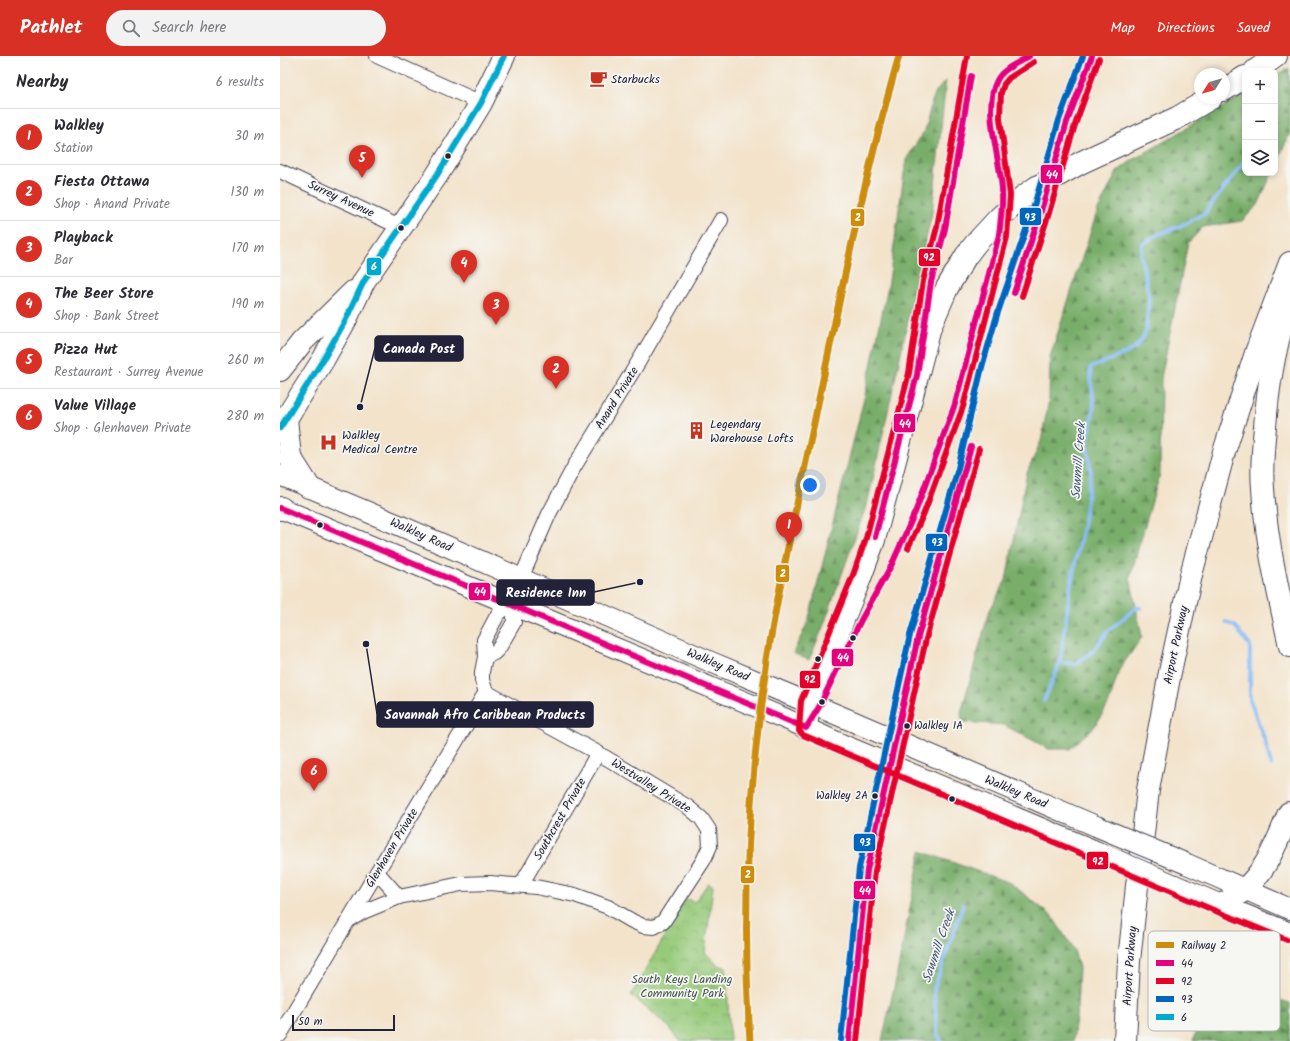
<!DOCTYPE html>
<html lang="en">
<head>
<meta charset="utf-8">
<style>
	body { margin:0; font-family:Kalam,sans-serif; background:#f2f2f3; color:#2b2b33 }
	.controls { position:absolute; right:12px; top:12px; display:grid; overflow:hidden; border-radius:8px; box-shadow:0 2px 6px #0003 }
	.controls button { width:36px; height:36px; display:grid; place-items:center; padding:0; border:0; border-bottom:1px solid #e1e1e2; background:#fff; color:#2b2b33; font:20px sans-serif }
	.compass { position:absolute; left:914px; top:12px; width:36px; height:36px; border-radius:50%; background:#fff; box-shadow:0 2px 6px #0003; rotate:233deg }
	.scale { position:absolute; left:12px; bottom:10px; width:103px; box-sizing:border-box; padding-left:4px; border:2px solid #22223b; border-top:0; font-size:11px; line-height:14px; white-space:nowrap; color:#22223b; -webkit-text-stroke:3px #f6f6f2; paint-order:stroke }
	.you { position:absolute; left:530px; top:429px; width:14px; height:14px; margin:-10px; border:3px solid #fff; border-radius:50%; background:#1a73e8; box-shadow:0 0 0 6px #1a73e833 }
	.badge { display:grid; place-items:center; width:26px; height:26px; border-radius:50%; background:#d93025; color:#fff; font-size:13px; font-weight:700 }
	.pin { position:absolute; translate:-50% -33px; filter:drop-shadow(0 1px 2px #0008) }
	.pin::after { content:''; position:absolute; top:21px; width:14px; height:12px; background:inherit; clip-path:polygon(0 0,100% 0,50% 100%) }
	.list { margin:0; padding:0; list-style:none }
	h2 { display:flex; justify-content:space-between; align-items:center; height:52px; margin:0; padding:0 16px; font-size:17px }
	h2 small { font-size:13px; font-weight:400; color:#7c7c81 }
	.list li { display:grid; grid-template-columns:26px 1fr auto; gap:12px; align-items:center; box-sizing:border-box; height:56px; padding:0 16px; border-top:1px solid #e1e1e2 }
	.list b { display:block; font-size:15px; white-space:nowrap }
	.list p { margin:0; font-size:13px; white-space:nowrap; color:#7c7c81 }
	.list em { font-size:13px; font-style:normal; color:#7c7c81 }
	.icon { flex:none; width:22px; height:22px; fill:none; stroke:currentColor; stroke-width:2; stroke-linecap:round; stroke-linejoin:round }
	.map { position:relative; flex:none; width:1010px; height:985px; overflow:hidden }
	header { display:flex; align-items:center; gap:24px; box-sizing:border-box; height:56px; padding:0 20px; background:#d93025; color:#fff }
	header strong { font-size:19px }
	nav { display:flex; gap:22px; margin-inline-start:auto; font-size:14px }
	.search { width:280px; height:36px; background:#f2f2f3; display:flex; align-items:center; gap:10px; box-sizing:border-box; padding:0 14px; border-radius:22px; color:#7c7c81; font-size:15px }
	main { display:flex }
	aside { flex:1; background:#fff }
	.map>svg:first-child { display:block }
	.forest { fill:url(#forest-firs); stroke:#4e6852 }
	.park { fill:url(#park-crowns); stroke:#5c765a }
	.lines { fill:none; stroke-linecap:round; stroke-linejoin:round }
	.stream { stroke:#87bcf6; stroke-width:4 }
	.minor-casing { stroke:#413f51; stroke-width:16 }
	.secondary-casing { stroke:#413f51; stroke-width:22 }
	.primary-casing { stroke:#413f51; stroke-width:24 }
	.trunk-casing { stroke:#413f51; stroke-width:24 }
	.minor { stroke:#fff; stroke-width:14 }
	.secondary { stroke:#fff; stroke-width:20 }
	.primary { stroke:#fff; stroke-width:22 }
	.trunk { stroke:#fff; stroke-width:22 }
	.secondary-bridge-casing { stroke:#413f51; stroke-width:22; stroke-linecap:butt }
	.secondary-bridge { stroke:#fff; stroke-width:20 }
	.bus-1-casing { stroke:#f6f6f2; stroke-width:9 }
	.bus-2-casing { stroke:#f6f6f2; stroke-width:9 }
	.bus-3-casing { stroke:#f6f6f2; stroke-width:9 }
	.bus-4-casing { stroke:#f6f6f2; stroke-width:9 }
	.bus-1 { stroke:#e5007d; stroke-width:6 }
	.bus-2 { stroke:#e4002b; stroke-width:6 }
	.bus-3 { stroke:#0065bd; stroke-width:6 }
	.bus-4 { stroke:#00a9ce; stroke-width:6 }
	.rail-1-casing { stroke:#f6f6f2; stroke-width:10 }
	.rail-1 { stroke:#cc8c0c; stroke-width:7 }
	.bus-dot { fill:#22223b; stroke:#f6f6f2; stroke-width:1.5 }
	.labels { text-anchor:middle; dominant-baseline:central; stroke-width:3.5; stroke-linejoin:round; paint-order:stroke }
	.bus-label { font-size:11px; fill:#22223b; stroke:#f6f6f2; text-anchor:start }
	.poi-label { font-size:12px; fill:#22223b; stroke:#f6f6f2; text-anchor:start }
	.street-label { font-size:12px; fill:#22223b; stroke:#f6f6f2 }
	.park-label { font-size:12px; fill:#45544e; stroke:#f6f6f2 }
	.water-label { font-size:13px; font-style:italic; fill:#45587c; stroke:#f6f6f2 }
	.key { fill:#f6f6f2; stroke:#b6b6bb; stroke-width:1 }
	.key-label { font-size:11px; fill:#22223b }
	.leader { fill:none; stroke:#22223b; stroke-width:1.5 }
	.callout-dot { fill:#22223b; stroke:#f6f6f2; stroke-width:1.5 }
	.callout { fill:#22223b; stroke:#22223b; stroke-width:1.5 }
	.callout-label { font-size:13px; text-anchor:middle; font-weight:bold; fill:#fff }
	.line-badge { stroke:#f6f6f2; stroke-width:1.5 }
	.badge-label { font-size:11px; text-anchor:middle; font-weight:bold; fill:#fff }
</style>
</head>
<body>
<header>
<strong>Pathlet</strong>
<div class="search"><svg class="icon" aria-label="search" viewBox="0 0 24 24"><circle cx="10" cy="10" r="6"/><path d="M15 15l6 6"/></svg>Search here</div>
<nav><a>Map</a><a>Directions</a><a>Saved</a></nav>
</header>
<main>
<aside>
<h2>Nearby<small>6 results</small></h2>
<ul class="list">
<li><span class="badge">1</span><div><b>Walkley</b><p>Station</p></div><em>30 m</em></li>
<li><span class="badge">2</span><div><b>Fiesta Ottawa</b><p>Shop · Anand Private</p></div><em>130 m</em></li>
<li><span class="badge">3</span><div><b>Playback</b><p>Bar</p></div><em>170 m</em></li>
<li><span class="badge">4</span><div><b>The Beer Store</b><p>Shop · Bank Street</p></div><em>190 m</em></li>
<li><span class="badge">5</span><div><b>Pizza Hut</b><p>Restaurant · Surrey Avenue</p></div><em>260 m</em></li>
<li><span class="badge">6</span><div><b>Value Village</b><p>Shop · Glenhaven Private</p></div><em>280 m</em></li>
</ul>
</aside>
<div class="map">
<svg width="1010" height="985" viewBox="0 0 1010 985">
	<defs>
		<pattern id="forest-firs" width="22" height="20" patternUnits="userSpaceOnUse"><rect width="22" height="20" fill="#79ae6a"/><path d="M5 1l3.5 6h-7zM16 11l3.5 6h-7z" fill="#638d58"/></pattern>
		<pattern id="park-crowns" width="20" height="18" patternUnits="userSpaceOnUse"><rect width="20" height="18" fill="#97ca7a"/><path d="M2 6a3 3 0 1 1 6 0M12 15a3 3 0 1 1 6 0" fill="none" stroke="#82ad6a"/></pattern>
	</defs>
	<rect width="100%" height="100%" fill="#f6f6f2"/>
	<filter id="ink" filterUnits="userSpaceOnUse"><feTurbulence type="fractalNoise" baseFrequency=".025" numOctaves="2"/><feDisplacementMap in="SourceGraphic" scale="8" xChannelSelector="R" yChannelSelector="G"/><feConvolveMatrix kernelMatrix="1 2 1 2 8 2 1 2 1" color-interpolation-filters="sRGB"/></filter>
	<filter id="wash" filterUnits="userSpaceOnUse"><feTurbulence type="fractalNoise" baseFrequency=".012" numOctaves="4" result="noise"/><feDisplacementMap in="SourceGraphic" scale="16" xChannelSelector="R" yChannelSelector="G"/><feGaussianBlur stdDeviation="0.9" result="paint"/><feColorMatrix in="noise" values="0 0 0 0 0 0 0 0 0 0 0 0 0 0 0 0 0 1.4 0 .05"/><feComposite in="paint" operator="in"/></filter>
	<g filter="url(#wash)">
		<rect width="100%" height="100%" fill="#f3e3cb"/>
		<g class="forest">
			<path d="M1009,12L1010,77L995,111V20Z"/>
			<path d="M666,24L652,157L588,445L543,571L529,604L513,597L528,566L584,343L609,225L626,104L644,75L654,38Z"/>
			<path d="M965,38V117H992L978,149L962,165L923,171L908,187L881,322L880,418L850,521L862,581L839,614L829,647L815,670L790,693H769L724,669L683,666L681,657L709,556L726,524L747,417L761,385L769,344L770,301L817,156L837,116L851,105Z"/>
			<path d="M641,795L730,827L772,860L794,894L799,912L797,953L793,985H602L616,923Z"/>
			<path d="M955,939L992,942L1010,947V985H913L916,975L925,957Z"/>
		</g>
		<path class="park" d="M428,827L433,830L425,896L437,909L446,911L450,985H400L389,971L351,939L406,843L415,846Z"/>
		<g class="lines">
			<g class="stream">
				<path d="M946,566L955,570L970,590V644L985,685L991,709"/>
				<path d="M780,607L796,608L814,594L828,575L857,551L860,552"/>
				<path d="M764,645L780,607L790,533L804,464L811,417L807,389L814,350L810,312L844,298L855,292L863,282L866,274L869,241L861,200L862,188L879,178L898,171L924,158L963,108L965,103"/>
				<path d="M661,985L657,976L654,933L683,849"/>
			</g>
		</g>
	</g>
	<g filter="url(#ink)">
		<g class="lines">
			<defs>
				<g id="minor">
					<path d="M97,0L201,47"/>
					<path d="M0,115L122,172"/>
					<path d="M205,601L214,597L219,592L234,566V558L230,548"/>
					<path d="M206,636L202,624V616L205,601L204,584L218,558L230,548L269,458L294,411L359,305L441,164"/>
					<path d="M97,816L119,841L181,828L210,827L256,831L295,839L328,851L352,865L363,870L374,871L383,866L423,805L430,790L429,774L421,762L408,751L318,697L206,636"/>
					<path d="M241,829L318,697"/>
					<path d="M69,864L85,855L119,841"/>
					<path d="M0,979L97,816L206,636"/>
				</g>
				<g id="secondary">
					<path d="M0,419L121,470L431,606L572,665L816,770"/>
					<path d="M0,452L506,663L568,691L813,794"/>
					<path d="M907,808L1010,853"/>
					<path d="M904,833L941,849L1010,877"/>
				</g>
				<g id="primary">
					<path d="M0,314L22,286L73,236"/>
					<path d="M6,363L10,401L29,431"/>
					<path d="M0,372L43,304L65,265L84,225L157,119L201,47L224,0"/>
					<path d="M0,453L1,452"/>
				</g>
				<g id="trunk">
					<path d="M975,15L996,0"/>
					<path d="M944,34L965,21"/>
					<path d="M1009,247C995,287 988,329 985,371C983,391 981,412 983,432C986,486 999,538 1010,590"/>
					<path d="M526,672L529,647L580,522L594,484L650,271L667,232L686,200L696,187L719,162L744,140L757,131L802,106L897,62L931,42"/>
					<path d="M941,849C980,830 994,795 1009,757"/>
					<path d="M845,985L849,905L857,830L868,734L890,616L911,519L944,396L977,294L1010,207"/>
				</g>
			</defs>
			<use href="#minor" class="minor-casing"/>
			<use href="#secondary" class="secondary-casing"/>
			<use href="#primary" class="primary-casing"/>
			<use href="#trunk" class="trunk-casing"/>
			<use href="#minor" class="minor"/>
			<use href="#secondary" class="secondary"/>
			<use href="#primary" class="primary"/>
			<use href="#trunk" class="trunk"/>
			<defs>
				<g id="secondary-bridge">
					<path d="M816,770L907,808"/>
					<path d="M813,794L904,833"/>
				</g>
			</defs>
			<use href="#secondary-bridge" class="secondary-bridge-casing"/>
			<use href="#secondary-bridge" class="secondary-bridge"/>
			<defs>
				<g id="bus-1">
					<path d="M734,237L761,155L787,66L812,0"/>
					<path d="M0,452L526,672L539,651L581,564L612,508L636,454L675,348L719,179C721,164 723,148 722,133C720,102 702,52 717,24C723,12 739,7 749,0"/>
					<path d="M595,481L637,319L651,226L665,173L691,20"/>
					<path d="M569,985L587,814L638,581L691,391"/>
				</g>
				<g id="bus-2">
					<path d="M687,0L657,171L643,225L629,317L586,482L573,519L521,645L519,675L523,679L938,856L1007,884"/>
					<path d="M742,240L769,157L795,69L819,3"/>
					<path d="M628,492L644,457L683,351L727,181L730,139L720,62L721,37L724,28L729,22L754,6"/>
					<path d="M577,985L595,815L646,583L699,393"/>
				</g>
				<path id="bus-3" d="M561,984L579,812L630,579L678,412L702,311L717,259L753,153L779,64L803,0"/>
				<path id="bus-4" d="M0,372L43,304L65,265L84,225L157,119L201,47L224,0"/>
			</defs>
			<use href="#bus-1" class="bus-1-casing"/>
			<use href="#bus-2" class="bus-2-casing"/>
			<use href="#bus-3" class="bus-3-casing"/>
			<use href="#bus-4" class="bus-4-casing"/>
			<use href="#bus-1" class="bus-1"/>
			<use href="#bus-2" class="bus-2"/>
			<use href="#bus-3" class="bus-3"/>
			<use href="#bus-4" class="bus-4"/>
			<defs>
				<path id="rail-1" d="M470,985C462,858 468,729 487,604C499,528 516,453 532,377C558,250 583,125 619,0"/>
			</defs>
			<use href="#rail-1" class="rail-1-casing"/>
			<use href="#rail-1" class="rail-1"/>
		</g>
	</g>
	<defs>
		<symbol id="cafe-bare" viewBox="-9 -9 18 18"><path d="M-5.5-4.5H6V0H3Q3 3.5 0 3.5H-2.5Q-5.5 3.5-5.5 0ZM3-3.2v2h1.7v-2ZM-6 4.5H4V6H-6Z" fill="#c8321e" stroke="#f6f6f2" stroke-width="2.5" paint-order="stroke"/></symbol>
		<symbol id="building-bare" viewBox="-9 -9 18 18"><path d="M-4-6H4V6H1V3H-1V6H-4ZM-2.5-4.3h1.7v1.8h-1.7ZM.8-4.3h1.7v1.8H.8ZM-2.5-1h1.7V.8h-1.7ZM.8-1h1.7V.8H.8Z" fill="#c8321e" stroke="#f6f6f2" stroke-width="2.5" paint-order="stroke"/></symbol>
		<symbol id="hospital-bare" viewBox="-9 -9 18 18"><path d="M-5-5h3v3.5h4V-5h3V5h-3V1.5h-4V5h-3Z" fill="#c8321e" stroke="#f6f6f2" stroke-width="2.5" paint-order="stroke"/></symbol>
	</defs>
	<g fill-rule="evenodd">
		<use href="#cafe-bare" x="306" y="10" width="25" height="25"/>
		<use href="#building-bare" x="404" y="362" width="25" height="25"/>
		<use href="#hospital-bare" x="36" y="374" width="25" height="25"/>
	</g>
	<g class="bus-dot">
		<circle cx="168" cy="100" r="3.5"/>
		<circle cx="121" cy="172" r="3.5"/>
		<circle cx="40" cy="469" r="3.5"/>
		<circle cx="573" cy="582" r="3.5"/>
		<circle cx="538" cy="603" r="3.5"/>
		<circle cx="542" cy="646" r="3.5"/>
		<circle cx="627" cy="670" r="3.5"/>
		<circle cx="595" cy="740" r="3.5"/>
		<circle cx="672" cy="743" r="3.5"/>
	</g>
	<g class="labels">
		<g class="bus-label">
			<text x="634" y="670">Walkley 1A</text>
			<text x="588" y="740" text-anchor="end">Walkley 2A</text>
		</g>
		<g class="poi-label">
			<text x="331" y="23">Starbucks</text>
			<text x="430" y="368">Legendary<tspan x="430" dy="14">Warehouse Lofts</tspan></text>
			<text x="62" y="379">Walkley<tspan x="62" dy="14">Medical Centre</tspan></text>
		</g>
		<g class="street-label">
			<text transform="translate(61 143) rotate(25)">Surrey Avenue</text>
			<text transform="translate(337 342) rotate(-58)">Anand Private</text>
			<text transform="translate(141 479) rotate(24)">Walkley Road</text>
			<text transform="translate(896 589) rotate(-78)">Airport Parkway</text>
			<text transform="translate(438 609) rotate(23)">Walkley Road</text>
			<text transform="translate(371 730) rotate(32)">Westvalley Private</text>
			<text transform="translate(736 736) rotate(23)">Walkley Road</text>
			<text transform="translate(280 763) rotate(-60)">Southcrest Private</text>
			<text transform="translate(112 792) rotate(-59)">Glenhaven Private</text>
			<text transform="translate(850 910) rotate(-86)">Airport Parkway</text>
		</g>
		<g class="park-label">
			<text x="402" y="923">South Keys Landing<tspan x="402" dy="14">Community Park</tspan></text>
		</g>
		<g class="water-label">
			<text transform="translate(799 405) rotate(-86)">Sawmill Creek</text>
			<text transform="translate(659 890) rotate(-71)">Sawmill Creek</text>
		</g>
	</g>
	<rect x="868" y="875" width="132" height="100" rx="6" class="key"/>
	<rect x="876" y="886" width="18" height="6" fill="#cc8c0c"/>
	<rect x="876" y="904" width="18" height="6" fill="#e5007d"/>
	<rect x="876" y="922" width="18" height="6" fill="#e4002b"/>
	<rect x="876" y="940" width="18" height="6" fill="#0065bd"/>
	<rect x="876" y="958" width="18" height="6" fill="#00a9ce"/>
	<g class="key-label">
		<text x="901" y="893">Railway 2</text>
		<text x="901" y="911">44</text>
		<text x="901" y="929">92</text>
		<text x="901" y="947">93</text>
		<text x="901" y="965">6</text>
	</g>
	<path class="leader" d="M80 351L95 292M360 526L314 536M86 588L97 658"/>
	<g class="callout-dot">
		<circle cx="80" cy="351" r="4"/>
		<circle cx="360" cy="526" r="4"/>
		<circle cx="86" cy="588" r="4"/>
	</g>
	<g class="callout">
		<rect x="95" y="280" width="88" height="25" rx="4"/>
		<rect x="217" y="524" width="97" height="25" rx="4"/>
		<rect x="97" y="646" width="216" height="25" rx="4"/>
	</g>
	<g class="callout-label">
		<text x="139" y="297">Canada Post</text>
		<text x="266" y="541">Residence Inn</text>
		<text x="205" y="663">Savannah Afro Caribbean Products</text>
	</g>
	<g class="line-badge">
		<rect x="760" y="108" width="23" height="20" rx="4" fill="#e5007d"/>
		<rect x="739" y="151" width="23" height="19" rx="4" fill="#0065bd"/>
		<rect x="570" y="152" width="15" height="19" rx="4" fill="#cc8c0c"/>
		<rect x="638" y="192" width="23" height="19" rx="4" fill="#e4002b"/>
		<rect x="86" y="201" width="16" height="19" rx="4" fill="#00a9ce"/>
		<rect x="613" y="357" width="23" height="20" rx="4" fill="#e5007d"/>
		<rect x="645" y="477" width="23" height="19" rx="4" fill="#0065bd"/>
		<rect x="495" y="508" width="15" height="19" rx="4" fill="#cc8c0c"/>
		<rect x="188" y="526" width="23" height="19" rx="4" fill="#e5007d"/>
		<rect x="551" y="592" width="23" height="19" rx="4" fill="#e5007d"/>
		<rect x="519" y="614" width="22" height="19" rx="4" fill="#e4002b"/>
		<rect x="573" y="777" width="23" height="19" rx="4" fill="#0065bd"/>
		<rect x="806" y="795" width="23" height="19" rx="4" fill="#e4002b"/>
		<rect x="460" y="809" width="15" height="19" rx="4" fill="#cc8c0c"/>
		<rect x="573" y="824" width="23" height="20" rx="4" fill="#e5007d"/>
	</g>
	<g class="badge-label">
		<text x="772" y="122">44</text>
		<text x="750" y="165">93</text>
		<text x="578" y="165">2</text>
		<text x="649" y="205">92</text>
		<text x="94" y="214">6</text>
		<text x="625" y="371">44</text>
		<text x="657" y="490">93</text>
		<text x="503" y="521">2</text>
		<text x="200" y="539">44</text>
		<text x="563" y="605">44</text>
		<text x="530" y="627">92</text>
		<text x="585" y="790">93</text>
		<text x="818" y="809">92</text>
		<text x="468" y="822">2</text>
		<text x="585" y="838">44</text>
	</g>
</svg>
<div class="controls">
<button>+</button>
<button>−</button>
<button><svg class="icon" aria-label="layers" viewBox="0 0 24 24"><path d="M12 4l9 5-9 5-9-5zM3 14l9 5 9-5"/></svg></button>
</div>
<svg class="compass" viewBox="-18 -18 36 36"><path d="M0-13l5 13h-10z" fill="#e53935"/><path d="M0 13l5-13h-10z" fill="#7c7c81"/></svg>
<div class="scale">50 m</div>
<div class="you"></div>
<div class="pin badge" style="left:509px;top:489px">1</div>
<div class="pin badge" style="left:276px;top:333px">2</div>
<div class="pin badge" style="left:216px;top:269px">3</div>
<div class="pin badge" style="left:184px;top:227px">4</div>
<div class="pin badge" style="left:82px;top:122px">5</div>
<div class="pin badge" style="left:34px;top:735px">6</div>
</div>
</main>
</body>
</html>
